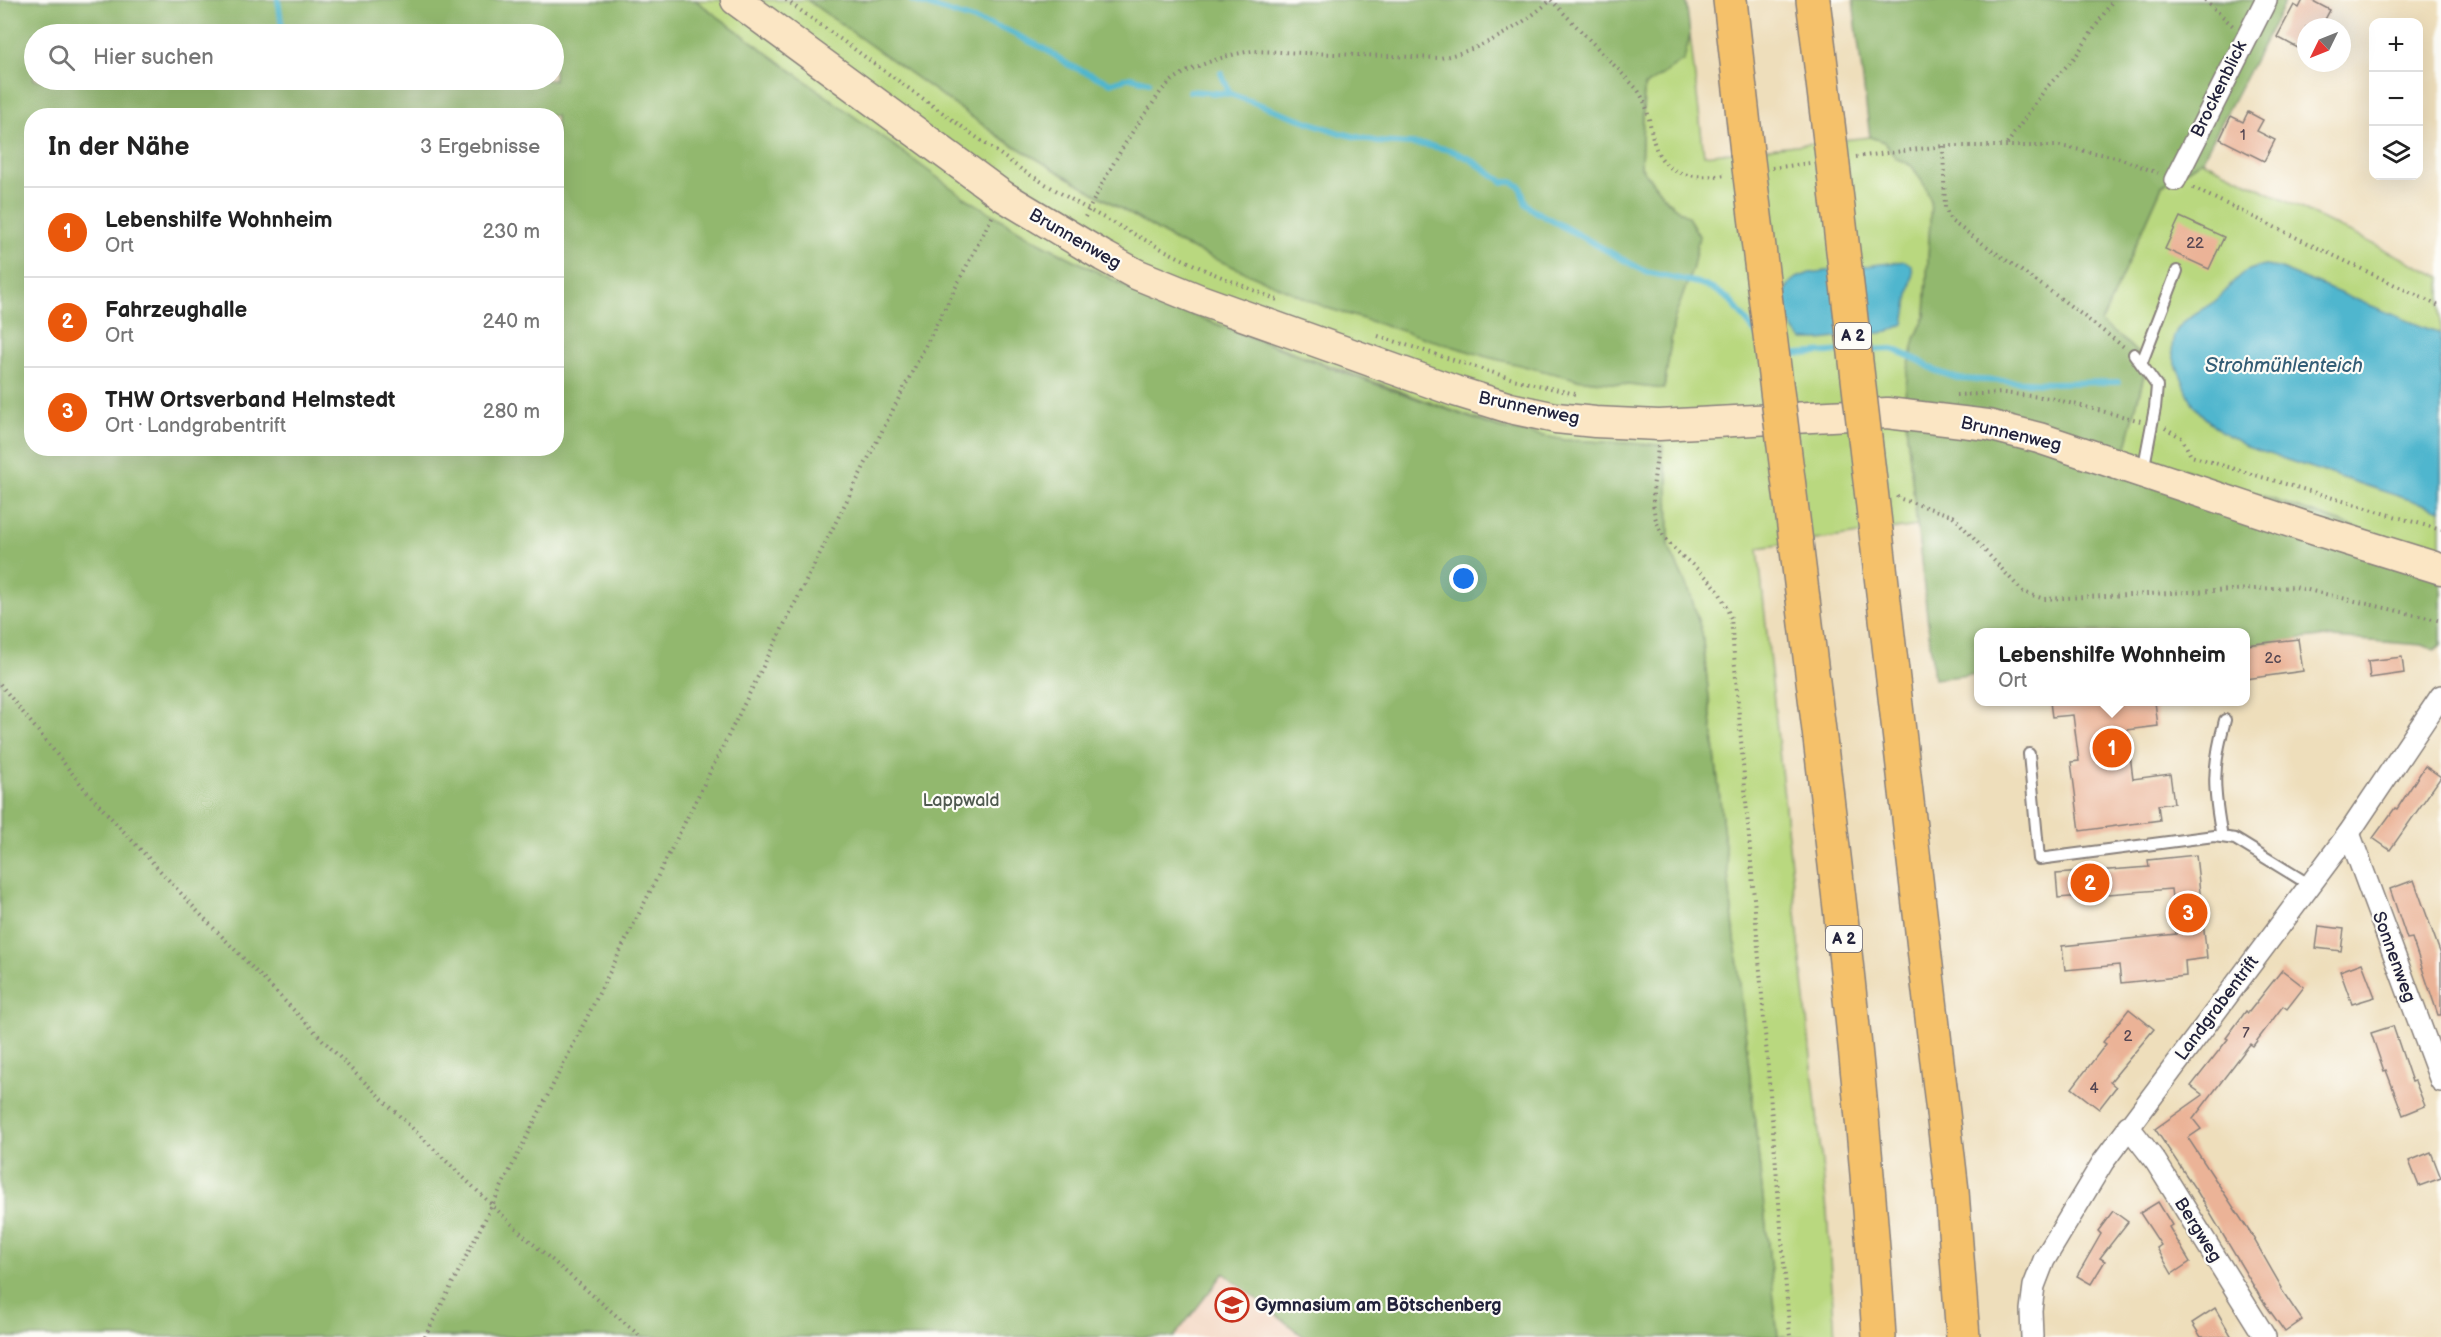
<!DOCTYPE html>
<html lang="de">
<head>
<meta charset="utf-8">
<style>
	body { margin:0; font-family:"Balsamiq Sans",sans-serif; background:#f2f2f2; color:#222 }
	.controls { position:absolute; right:18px; top:18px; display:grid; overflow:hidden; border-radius:12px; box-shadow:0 6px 24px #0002 }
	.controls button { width:54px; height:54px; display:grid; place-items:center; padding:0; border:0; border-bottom:2px solid #e0e0e0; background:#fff; color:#222; font:30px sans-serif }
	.compass { position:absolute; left:2297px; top:18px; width:54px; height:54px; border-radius:50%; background:#fff; box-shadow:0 6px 24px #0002; rotate:227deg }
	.you { position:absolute; left:1464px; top:579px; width:21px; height:21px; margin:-15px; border:4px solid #fff; border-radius:50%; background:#1a73e8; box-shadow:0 0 0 9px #1a73e833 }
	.badge { display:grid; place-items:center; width:39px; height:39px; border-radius:50%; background:#ea580c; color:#fff; font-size:20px; font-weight:700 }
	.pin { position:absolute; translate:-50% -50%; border:3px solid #fff; box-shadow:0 2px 6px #0006 }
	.popup { position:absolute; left:1974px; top:628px; width:276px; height:78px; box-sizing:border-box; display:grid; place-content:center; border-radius:12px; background:#fff; filter:drop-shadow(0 2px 4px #0005); font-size:20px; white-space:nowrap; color:#767676 }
	.popup b { font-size:22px; color:#222 }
	.popup::after { content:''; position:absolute; left:50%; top:100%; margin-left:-12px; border:12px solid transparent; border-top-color:#fff }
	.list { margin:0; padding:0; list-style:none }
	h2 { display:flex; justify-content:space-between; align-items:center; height:78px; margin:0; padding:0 24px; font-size:26px }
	h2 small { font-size:20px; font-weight:400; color:#767676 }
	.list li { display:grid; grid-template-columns:39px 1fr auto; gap:18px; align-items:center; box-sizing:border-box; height:90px; padding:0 24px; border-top:2px solid #e0e0e0 }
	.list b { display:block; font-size:22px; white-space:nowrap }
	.list p { margin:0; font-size:20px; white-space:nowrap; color:#767676 }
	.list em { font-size:20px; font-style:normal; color:#767676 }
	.icon { flex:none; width:33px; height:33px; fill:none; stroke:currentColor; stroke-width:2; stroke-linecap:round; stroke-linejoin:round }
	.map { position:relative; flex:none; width:2441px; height:1337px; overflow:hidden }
	.search { position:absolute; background:#fff; box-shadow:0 6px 24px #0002; left:24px; top:24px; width:540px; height:66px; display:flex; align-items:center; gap:15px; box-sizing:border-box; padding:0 21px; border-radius:33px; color:#767676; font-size:22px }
	.panel { position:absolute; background:#fff; box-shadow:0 6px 24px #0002; left:24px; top:108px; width:540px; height:348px; border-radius:24px }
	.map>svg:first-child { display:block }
	.built { fill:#f3d4bf }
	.green { fill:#b9d87f; stroke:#6e7d5d; stroke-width:1.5 }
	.forest { fill:#92b86e; stroke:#5a6d54; stroke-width:1.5; fill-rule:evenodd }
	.water { fill:#4fb6ce; stroke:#386c84; stroke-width:1.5 }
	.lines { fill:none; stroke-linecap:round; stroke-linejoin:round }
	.stream { stroke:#4fb6ce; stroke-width:6 }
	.building { fill:#ebb397 }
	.lane-casing { stroke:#88807b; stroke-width:14 }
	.street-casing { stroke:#88807b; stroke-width:24 }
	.secondary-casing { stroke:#88807b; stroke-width:33 }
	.highway-casing { stroke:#88807b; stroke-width:36 }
	.path { stroke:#88807b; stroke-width:4; stroke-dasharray:1.5 4.5; stroke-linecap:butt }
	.lane { stroke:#fff; stroke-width:10 }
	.street { stroke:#fff; stroke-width:21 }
	.secondary { stroke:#fbe6c4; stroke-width:30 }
	.highway { stroke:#f5c16b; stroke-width:33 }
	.highway-bridge-casing { stroke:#88807b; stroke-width:36; stroke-linecap:butt }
	.highway-bridge { stroke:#f5c16b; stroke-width:33 }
	.labels { text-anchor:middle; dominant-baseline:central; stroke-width:4.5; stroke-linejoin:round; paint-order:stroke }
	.number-label { font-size:15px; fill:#544652 }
	.shield { fill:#fdfcf7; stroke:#646373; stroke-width:1.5 }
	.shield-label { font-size:16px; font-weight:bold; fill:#22223b }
	.street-label { font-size:18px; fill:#22223b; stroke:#fdfcf7 }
	.park-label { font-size:18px; fill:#4f594f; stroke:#fdfcf7 }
	.poi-label { font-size:18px; font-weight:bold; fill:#22223b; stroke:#fdfcf7; text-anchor:start }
	.water-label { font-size:20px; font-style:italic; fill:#345d76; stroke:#fdfcf7 }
</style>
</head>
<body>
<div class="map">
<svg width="2441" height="1337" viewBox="0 0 2441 1337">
	<rect width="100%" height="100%" fill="#fdfcf7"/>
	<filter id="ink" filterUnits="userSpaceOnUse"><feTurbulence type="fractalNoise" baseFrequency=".0167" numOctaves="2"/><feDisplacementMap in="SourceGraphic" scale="12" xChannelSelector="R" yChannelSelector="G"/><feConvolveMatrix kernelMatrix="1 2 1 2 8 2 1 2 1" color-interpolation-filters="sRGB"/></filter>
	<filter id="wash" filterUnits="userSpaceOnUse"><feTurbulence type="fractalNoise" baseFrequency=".008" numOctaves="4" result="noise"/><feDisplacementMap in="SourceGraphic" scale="24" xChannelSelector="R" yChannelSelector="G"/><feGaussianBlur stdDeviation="1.35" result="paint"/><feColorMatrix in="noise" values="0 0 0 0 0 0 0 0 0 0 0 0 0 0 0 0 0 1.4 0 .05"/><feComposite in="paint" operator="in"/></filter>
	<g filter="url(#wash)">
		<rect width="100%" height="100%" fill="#eedebb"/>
		<path class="built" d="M1224,1273L1304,1337H1174Z"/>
		<g class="green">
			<path d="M695,0H807L1003,139L1179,243L1576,379L1664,389L1674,320L1682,294L1688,217L1667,201L1641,167L1644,87L1683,60L1690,35L1704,155L1870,137L1884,142L1896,158L1912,166L1925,186L1931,202L1925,316L1915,339L1904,405L1917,526L1758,548L1827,1211L1835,1337H1778L1702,633L1690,593L1669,549L1668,476L1662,460V445L1565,440L1500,428L1182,311L1129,288L1033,239L964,197Z"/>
			<path d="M2202,160L2441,277V556L2125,450L2147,363L2128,344L2101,323L2162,186Z"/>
		</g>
		<g class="forest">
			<path d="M0,0H695L964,197L1033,239L1129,288L1182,311L1342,372L1499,428L1565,440L1663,445L1662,460L1668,476L1669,548L1690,593L1702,633L1778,1337H1304L1224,1273L1174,1337H0ZM34,34H554V80H34ZM32,116H556V448H32Z"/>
			<path d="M807,0H1686L1690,35L1684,60L1644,87L1641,167L1667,201L1688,217L1699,236L1693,267L1674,320L1664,389L1576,379L1487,357L1327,308L1179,243L1003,139Z"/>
			<path d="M1853,0H2286L2202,160L2162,186L2101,323L2128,344L2147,363L2125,450L2441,556V645L2435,650L2422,645L2321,637L2246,645V632H1978V674L1934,679L1904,405L1908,369L1915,339L1925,316L1931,202L1925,186L1912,166L1896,158L1884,142L1870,137Z"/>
		</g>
		<g class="water">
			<path d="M1905,261L1911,265L1913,272L1904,324L1888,332L1820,340H1803C1790,331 1781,304 1787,288C1791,278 1802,276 1810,273Z"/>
			<path d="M2265,266L2278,268L2441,334V510L2247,447C2229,436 2206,423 2194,405C2188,396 2185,385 2181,376C2175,363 2169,350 2174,336C2181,318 2200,312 2215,301C2237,284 2232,271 2265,266Z"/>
		</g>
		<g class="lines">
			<g class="stream">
				<path d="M278,0L283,34"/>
				<path d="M911,0L1006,30L1045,49L1069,65L1111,83L1130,77L1149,82"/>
				<path d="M1221,73L1230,94"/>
				<path d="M1190,91L1230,94L1340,133L1378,142L1426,145L1450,150L1470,159L1503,182H1512L1520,186L1526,204L1531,209L1646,272L1698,283L1717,291L1730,300L1758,336"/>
				<path d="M1865,350L1893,349L1920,361L1936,371L1960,379L2049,383L2118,382"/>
				<path d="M1781,355L1846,351"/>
			</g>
		</g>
		<g id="blocks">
			<g class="building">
				<path d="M2303,0H2311L2330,10L2321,27H2306V32L2298,48L2277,37L2294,5L2299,8Z"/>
				<path d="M2248,112L2263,120L2257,131L2275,140L2264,161L2220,139L2231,116L2243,122Z"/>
				<path d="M2180,217L2224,237L2209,269L2165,249Z"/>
				<path d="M2298,639L2303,671L2246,679V645Z"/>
				<path d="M2402,657L2404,673L2370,678L2368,661Z"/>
				<path d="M2050,702H2155L2158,726L2127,730L2133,779L2170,774L2174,803L2158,805L2160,820L2080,831L2071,762L2079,761L2073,715L2052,717Z"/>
				<path d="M2425,766L2441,777L2390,850L2373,838L2395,808L2397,809Z"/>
				<path d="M2196,855L2207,958L2185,961L2186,976L2121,983L2119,965L2065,970L2062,946L2176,934L2171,889L2058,898L2056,874L2149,867L2148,860Z"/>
				<path d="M2414,880L2441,955V1015H2438L2412,938L2407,939L2390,889Z"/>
				<path d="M2319,926L2344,929L2341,951L2316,948Z"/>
				<path d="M2362,963L2375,997L2352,1004L2340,971Z"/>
				<path d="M2282,970L2304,987L2287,1009L2283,1006L2253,1046L2250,1044L2193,1119L2201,1129L2188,1138L2251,1234L2282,1288L2281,1289L2302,1320L2285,1332L2262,1300L2198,1193L2155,1129L2203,1095L2191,1086L2228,1039L2226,1038L2246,1011L2248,1013Z"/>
				<path d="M2129,1009L2154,1029L2110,1082L2116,1087L2099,1109L2072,1088L2106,1044L2103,1042Z"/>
				<path d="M2393,1026L2412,1082L2415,1081L2425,1106L2403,1115L2386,1070L2384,1071L2371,1033Z"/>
				<path d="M2431,1152L2441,1178L2419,1186L2409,1161Z"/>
				<path d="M2158,1202L2172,1225L2169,1227L2190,1262L2172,1274L2157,1248L2161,1245L2140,1213Z"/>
				<path d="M2113,1211L2128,1222L2100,1258L2105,1261L2091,1284L2077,1276L2101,1234L2098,1231Z"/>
				<path d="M2215,1308L2232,1337H2201L2192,1323Z"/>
			</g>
		</g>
	</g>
	<g filter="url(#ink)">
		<use href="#blocks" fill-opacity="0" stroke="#88807b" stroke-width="1.5"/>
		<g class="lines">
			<defs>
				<g id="lane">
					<path d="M2134,354L2157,386L2155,408L2143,471"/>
					<path d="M2142,362L2177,271"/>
					<path d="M2029,754L2039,859L2214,836L2235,839L2310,885"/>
					<path d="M2222,837C2213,789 2212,768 2225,720"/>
				</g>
				<g id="street">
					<path d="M2175,180L2266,0"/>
					<path d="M2349,833L2441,1081"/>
					<path d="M2128,1126L2156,1162L2265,1337"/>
					<path d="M2032,1337L2031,1310L2034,1286L2044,1260L2103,1162L2349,833L2441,696"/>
				</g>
				<path id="secondary" d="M736,0L1003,196L1103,256L1136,274L1200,300L1455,391L1510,408L1556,418L1595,422L1659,425L1887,413L1988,425L2039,438L2303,526L2441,569"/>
				<g id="highway">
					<path d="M1730,0L1747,152"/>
					<path d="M1813,0L1830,140"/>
					<path d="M1876,532L1952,1191L1963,1337"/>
					<path d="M1796,542C1828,806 1863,1071 1879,1337"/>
				</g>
			</defs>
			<use href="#lane" class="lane-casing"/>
			<use href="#street" class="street-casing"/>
			<use href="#secondary" class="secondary-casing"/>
			<use href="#highway" class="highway-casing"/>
			<g class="path">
				<path d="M786,0L1022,170L1089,210L1162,249L1207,271L1280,301"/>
				<path d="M1551,0L1637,89C1651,109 1648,124 1655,146C1667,179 1697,178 1726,175"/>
				<path d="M2205,0L2233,26"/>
				<path d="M2007,144L2046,88L2076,56L2113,0"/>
				<path d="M1943,146L1945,208L1951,221L2064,301L2124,347"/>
				<path d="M1856,157L1943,146H2060L2116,157L2158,173"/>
				<path d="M1772,168L1810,163"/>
				<path d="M2193,188L2441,307"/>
				<path d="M1085,217C1105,178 1124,141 1151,106C1156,99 1161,90 1168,84C1187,67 1228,54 1253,51L1440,58C1484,49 1518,28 1551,0"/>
				<path d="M1378,336L1513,379L1575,394"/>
				<path d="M1956,395L2003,393L2050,398L2141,421"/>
				<path d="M2165,428L2182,438L2191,456L2441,530"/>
				<path d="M1658,446C1656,468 1650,494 1655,516C1663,550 1698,564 1717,589C1723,598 1727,609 1731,618L1790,1337"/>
				<path d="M1897,496L1898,498L1953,516L2023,592L2044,599L2295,587L2441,621"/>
				<path d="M0,684L88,793L202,916L355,1073L523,1235L641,1337"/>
				<path d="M425,1337C616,964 800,587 993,215"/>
			</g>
			<use href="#lane" class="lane"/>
			<use href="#street" class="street"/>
			<use href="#secondary" class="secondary"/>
			<use href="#highway" class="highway"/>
			<defs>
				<g id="highway-bridge">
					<path d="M1830,140L1876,532"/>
					<path d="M1747,152L1796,542"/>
				</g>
			</defs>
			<use href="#highway-bridge" class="highway-bridge-casing"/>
			<use href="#highway-bridge" class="highway-bridge"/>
		</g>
	</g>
	<defs>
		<symbol id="school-ring" viewBox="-11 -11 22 22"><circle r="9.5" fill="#fdfcf7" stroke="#c8321e" stroke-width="1.5"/><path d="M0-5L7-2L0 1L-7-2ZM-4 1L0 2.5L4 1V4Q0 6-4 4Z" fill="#c8321e"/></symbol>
	</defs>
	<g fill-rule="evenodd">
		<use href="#school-ring" x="1213" y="1286" width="38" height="38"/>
	</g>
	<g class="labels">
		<g class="number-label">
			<text x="2243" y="135">1</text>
			<text x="2195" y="243">22</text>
			<text x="2273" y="658">2c</text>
			<text x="2246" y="1033">7</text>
			<text x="2128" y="1036">2</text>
			<text x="2094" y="1088">4</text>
		</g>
		<g class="shield">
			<rect x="1835" y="323" width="36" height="26" rx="4.5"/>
			<rect x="1826" y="926" width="36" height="26" rx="4.5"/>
		</g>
		<g class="shield-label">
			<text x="1853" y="336">A 2</text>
			<text x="1844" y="939">A 2</text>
		</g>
		<g class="street-label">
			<text transform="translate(2219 89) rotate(-64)">Brockenblick</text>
			<text transform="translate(1075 239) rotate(30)">Brunnenweg</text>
			<text transform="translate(1529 408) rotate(12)">Brunnenweg</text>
			<text transform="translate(2011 434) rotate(13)">Brunnenweg</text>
			<text transform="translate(2394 957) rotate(70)">Sonnenweg</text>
			<text transform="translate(2217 1008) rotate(-53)">Landgrabentrift</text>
			<text transform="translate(2198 1230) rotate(58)">Bergweg</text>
		</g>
		<g class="park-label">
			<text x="961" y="800">Lappwald</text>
		</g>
		<g class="poi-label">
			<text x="1255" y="1305">Gymnasium am Bötschenberg</text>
		</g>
		<g class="water-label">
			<text x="2284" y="366">Strohmühlenteich</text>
		</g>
	</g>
</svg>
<div class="controls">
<button>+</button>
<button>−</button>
<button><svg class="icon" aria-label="layers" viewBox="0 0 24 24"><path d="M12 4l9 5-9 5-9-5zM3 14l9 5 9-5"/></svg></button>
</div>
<svg class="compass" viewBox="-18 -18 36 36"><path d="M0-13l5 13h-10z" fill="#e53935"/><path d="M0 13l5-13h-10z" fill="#767676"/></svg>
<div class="you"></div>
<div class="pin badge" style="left:2112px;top:748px">1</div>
<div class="popup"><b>Lebenshilfe Wohnheim</b>Ort</div>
<div class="pin badge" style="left:2090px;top:883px">2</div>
<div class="pin badge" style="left:2188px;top:913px">3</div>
<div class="search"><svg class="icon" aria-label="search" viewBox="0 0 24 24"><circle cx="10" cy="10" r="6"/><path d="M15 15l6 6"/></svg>Hier suchen</div>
<section class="panel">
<h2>In der Nähe<small>3 Ergebnisse</small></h2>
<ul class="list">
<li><span class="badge">1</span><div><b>Lebenshilfe Wohnheim</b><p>Ort</p></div><em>230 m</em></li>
<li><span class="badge">2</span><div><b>Fahrzeughalle</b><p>Ort</p></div><em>240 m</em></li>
<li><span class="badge">3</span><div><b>THW Ortsverband Helmstedt</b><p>Ort · Landgrabentrift</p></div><em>280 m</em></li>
</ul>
</section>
</div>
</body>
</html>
